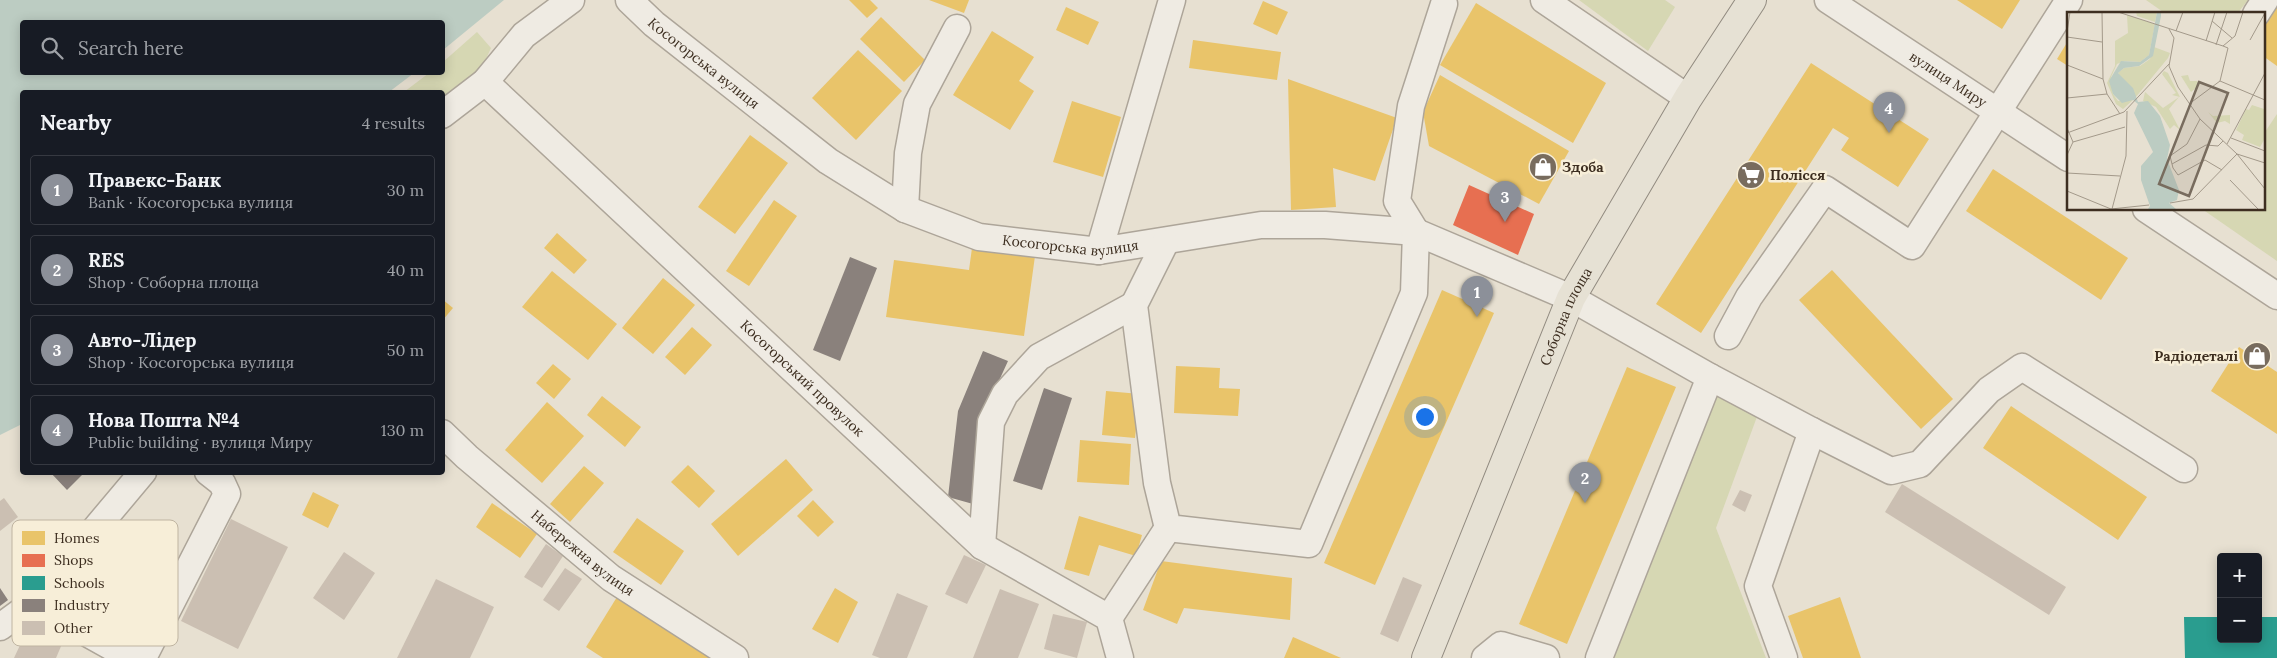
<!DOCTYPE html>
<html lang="en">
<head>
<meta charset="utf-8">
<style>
	body { margin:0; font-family:Lora,serif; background:#242831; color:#f1f3f6 }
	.controls { position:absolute; right:15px; bottom:15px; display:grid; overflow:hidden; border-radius:5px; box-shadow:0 2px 12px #0003 }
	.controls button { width:45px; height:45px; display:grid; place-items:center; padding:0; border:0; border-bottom:1px solid #363941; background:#171b24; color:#f1f3f6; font:25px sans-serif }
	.you { position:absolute; left:1424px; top:416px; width:18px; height:18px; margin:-12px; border:4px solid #fff; border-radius:50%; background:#1a73e8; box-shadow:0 0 0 8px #1a73e833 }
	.badge { display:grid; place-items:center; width:32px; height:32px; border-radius:50%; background:#8c9099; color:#fff; font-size:16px; font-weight:700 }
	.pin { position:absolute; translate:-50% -41px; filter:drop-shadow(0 1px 2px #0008) }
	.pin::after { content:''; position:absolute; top:26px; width:18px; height:15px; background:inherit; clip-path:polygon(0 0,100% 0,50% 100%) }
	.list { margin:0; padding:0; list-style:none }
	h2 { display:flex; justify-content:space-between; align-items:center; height:65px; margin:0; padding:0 20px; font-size:21px }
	h2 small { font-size:16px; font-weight:400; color:#9ea1a6 }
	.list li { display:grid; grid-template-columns:32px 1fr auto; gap:15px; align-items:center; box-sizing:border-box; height:70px; margin:0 10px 10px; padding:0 10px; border:1px solid #363941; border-radius:5px }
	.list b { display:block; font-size:19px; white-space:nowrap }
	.list p { margin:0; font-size:16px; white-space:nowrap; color:#9ea1a6 }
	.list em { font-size:16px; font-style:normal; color:#9ea1a6 }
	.icon { flex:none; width:28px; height:28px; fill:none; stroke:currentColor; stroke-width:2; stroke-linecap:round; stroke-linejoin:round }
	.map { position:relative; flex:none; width:2277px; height:658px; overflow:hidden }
	.search { position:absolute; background:#171b24; box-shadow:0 2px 12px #0003; left:20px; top:20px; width:425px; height:55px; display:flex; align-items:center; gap:12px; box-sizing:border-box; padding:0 18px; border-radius:5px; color:#9ea1a6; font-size:19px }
	.panel { position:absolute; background:#171b24; box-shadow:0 2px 12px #0003; left:20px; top:90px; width:425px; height:385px; border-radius:5px }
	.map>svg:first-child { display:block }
	.green { fill:#d6d7b3 }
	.water { fill:#bcccc2 }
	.homes { fill:#e9c46a }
	.shops { fill:#e76f51 }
	.schools { fill:#2a9d8f }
	.industry { fill:#8a817c }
	.building { fill:#cbbfb2 }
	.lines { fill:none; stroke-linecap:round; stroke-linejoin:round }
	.minor-casing { stroke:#ada599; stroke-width:29 }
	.major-casing { stroke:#928b80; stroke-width:30 }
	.minor { stroke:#efebe3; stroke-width:26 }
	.major { stroke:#e6e1d4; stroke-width:28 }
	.labels { text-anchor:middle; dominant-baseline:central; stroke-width:5; stroke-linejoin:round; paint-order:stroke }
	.street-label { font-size:14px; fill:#3d2e20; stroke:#f7eed8 }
	.poi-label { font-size:14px; font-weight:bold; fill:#3d2e20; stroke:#f7eed8; text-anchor:start }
	.inset-road { fill:none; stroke:#a3998a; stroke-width:1 }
	.view { fill:#786c5e; fill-opacity:0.15; stroke:#786c5e; stroke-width:2.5 }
	.inset-edge { fill:none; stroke:#3d2e20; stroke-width:2.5 }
	.key { fill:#f7eed8; stroke:#bfb4a1; stroke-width:1 }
	.key-label { font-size:14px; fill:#3d2e20 }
</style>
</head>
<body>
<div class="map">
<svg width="2277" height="658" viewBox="0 0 2277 658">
	<rect width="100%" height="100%" fill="#e7e0d1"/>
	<g class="green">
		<path d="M1579,0H1665L1675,7L1648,51Z"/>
		<path d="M2146,0H2248L2237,14H2166Z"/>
		<path d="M477,32L491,48L479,74L443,101L442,92H404L429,73L442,72L443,62Z"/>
		<path d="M2277,114V261L2202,209H2263V135Z"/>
		<path d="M1713,390L1758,414L1716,528L1766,658H1614Z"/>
	</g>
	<path class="water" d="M0,0H504L443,50L442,22H22V72L414,73L389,92H22V424L0,435Z"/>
	<g class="homes">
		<path d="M849,0H870L878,8L867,18Z"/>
		<path d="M929,0H969L964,13Z"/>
		<path d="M1957,0H2020L2002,29Z"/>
		<path d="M1263,1L1288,12L1277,35L1253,24Z"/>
		<path d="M2277,2V66L2263,56V18Z"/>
		<path d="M1476,3L1606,83L1573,143L1440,65Z"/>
		<path d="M1066,7L1099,22L1088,45L1056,30Z"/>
		<path d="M881,17L925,60L904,82L860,39Z"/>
		<path d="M992,31L1034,57L1019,81L1034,91L1010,130L953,95Z"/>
		<path d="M1193,40L1281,52L1277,80L1189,68Z"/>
		<path d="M2068,41V66L2057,59Z"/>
		<path d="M858,50L902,91L856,140L812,98Z"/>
		<path d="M1811,63L1929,139L1898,187L1841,150L1849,138L1833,128L1701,333L1656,304Z"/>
		<path d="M1440,75L1569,151L1539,204L1429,146L1423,112Z"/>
		<path d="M1288,79L1397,118L1375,181L1333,168L1336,207L1291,210Z"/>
		<path d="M1072,101L1121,117L1103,177L1053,162Z"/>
		<path d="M750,135L788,163L735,234L698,207Z"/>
		<path d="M1993,169L2128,258L2101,300L1966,211Z"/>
		<path d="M774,200L797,216L749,286L726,271Z"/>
		<path d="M557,233L587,260L574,274L544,248Z"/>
		<path d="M972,248L1035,256L1024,336L886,317L894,260L969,270Z"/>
		<path d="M1832,270L1953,399L1921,429L1799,300Z"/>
		<path d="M552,271L617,324L588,360L522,307Z"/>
		<path d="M663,278L695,305L653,354L622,328Z"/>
		<path d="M1442,290L1494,313L1375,585L1324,563Z"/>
		<path d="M442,299L453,308L442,321Z"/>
		<path d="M692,327L712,345L685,375L665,357Z"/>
		<path d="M2239,347L2277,372V434L2211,391Z"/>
		<path d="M553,364L571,379L554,399L536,383Z"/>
		<path d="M1176,366L1220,368L1219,388L1240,389L1238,416L1174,413Z"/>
		<path d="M1627,367L1676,387L1567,644L1519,624Z"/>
		<path d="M1106,391L1140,394L1135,438L1102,435Z"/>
		<path d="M602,396L641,427L625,447L587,415Z"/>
		<path d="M547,402L584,436L542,483L505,450Z"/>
		<path d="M2011,406L2147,497L2118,540L1983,448Z"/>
		<path d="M1080,440L1131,444L1129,485L1077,482Z"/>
		<path d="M786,459L813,490L738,556L711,524Z"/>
		<path d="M688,465L715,491L699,508L671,482Z"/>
		<path d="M584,466L604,483L570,522L550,504Z"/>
		<path d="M313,492L339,505L328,528L302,515Z"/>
		<path d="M813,500L834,522L818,537L797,516Z"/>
		<path d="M492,503L537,534L520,558L476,527Z"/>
		<path d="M1079,516L1142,535L1136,556L1099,545L1089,576L1064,569Z"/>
		<path d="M637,518L684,551L661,585L613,552Z"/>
		<path d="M1161,561L1292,578L1290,620L1184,608L1177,624L1143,610Z"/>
		<path d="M835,588L858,602L838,643L812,629Z"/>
		<path d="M617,597L712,658H603L586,647Z"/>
		<path d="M1840,597L1861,658H1803L1788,616Z"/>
		<path d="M1293,637L1341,658H1284Z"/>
	</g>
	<path class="shops" d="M1469,185L1534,214L1518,255L1453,225Z"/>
	<path class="schools" d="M2184,617H2221V639H2258V617H2277V658H2185Z"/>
	<g class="industry">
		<path d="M850,257L877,268L840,361L813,350Z"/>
		<path d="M983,351L1008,361L982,418L973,504L948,497L958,411Z"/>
		<path d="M1044,388L1072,398L1042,490L1013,481Z"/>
		<path d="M50,472H85L67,490Z"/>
		<path d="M0,588L8,600L0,606Z"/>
	</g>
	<g class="building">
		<path d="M1902,484L2066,587L2049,615L1885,512Z"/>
		<path d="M1740,490L1752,495L1745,512L1732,505Z"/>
		<path d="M4,498L18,517L0,531V501Z"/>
		<path d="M231,519L288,547L238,649L181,621Z"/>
		<path d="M546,544L563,556L542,588L524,577Z"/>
		<path d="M344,552L375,573L344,620L313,598Z"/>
		<path d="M964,555L986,565L967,604L945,594Z"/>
		<path d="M565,568L582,579L559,611L543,600Z"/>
		<path d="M1403,577L1422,585L1398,642L1380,634Z"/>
		<path d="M436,579L494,607L470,658H397Z"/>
		<path d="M1000,589L1039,604L1018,658H973Z"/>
		<path d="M897,593L928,606L907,658H880L872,655Z"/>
		<path d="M1053,614L1087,622L1077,658L1044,649Z"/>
		<path d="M28,628L62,644L56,658H14Z"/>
	</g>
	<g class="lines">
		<defs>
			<g id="minor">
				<path id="s1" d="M629,0L654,24L828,161L905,209L979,237L1099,251L1261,225H1325L1416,232L1571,298L1710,377L1599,658"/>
				<path d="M1544,0L1688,98"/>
				<path id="s2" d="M1828,0L2068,158"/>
				<path d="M2256,14L2265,0"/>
				<path id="s3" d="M485,82L982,546L1109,618L1120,658"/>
				<path d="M442,115L485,82L524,35L571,0"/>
				<path d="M905,209L908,153L917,104L957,28"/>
				<path d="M2146,209L2277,296"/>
				<path d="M1165,243L1134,305L1157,483L1168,528L1309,544L1414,293L1416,232L1397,201L1411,106L1444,4"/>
				<path d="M1099,251L1172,0"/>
				<path d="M1728,336L1749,297L1825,189L1912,246L2069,0"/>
				<path d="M1710,377L1812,431"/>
				<path id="s4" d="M442,433L467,457L611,578L735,658"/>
				<path d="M982,546L991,422L1005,394L1039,357L1134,305"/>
				<path d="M33,603L128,656L146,652L227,494L222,483L208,472"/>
				<path d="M1109,618L1168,528"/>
				<path d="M0,627L33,603L143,472"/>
				<path d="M1485,658L1501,645L1546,658"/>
				<path d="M1784,658L1758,586L1812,431L1891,471L1920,464L1989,390L2022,367L2184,469"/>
			</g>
			<g id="major">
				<path id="s5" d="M1426,658L1571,298L1688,98L1752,0"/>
			</g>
		</defs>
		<use href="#minor" class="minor-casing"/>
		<use href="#major" class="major-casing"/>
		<use href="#minor" class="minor"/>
		<use href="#major" class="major"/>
	</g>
	<defs>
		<symbol id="shop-disc" viewBox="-11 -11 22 22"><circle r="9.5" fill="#786c5e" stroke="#f7eed8"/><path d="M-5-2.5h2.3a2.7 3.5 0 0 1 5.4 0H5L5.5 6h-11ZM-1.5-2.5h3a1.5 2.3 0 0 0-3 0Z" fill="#fff"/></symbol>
		<symbol id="supermarket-disc" viewBox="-11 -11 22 22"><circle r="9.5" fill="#786c5e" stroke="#f7eed8"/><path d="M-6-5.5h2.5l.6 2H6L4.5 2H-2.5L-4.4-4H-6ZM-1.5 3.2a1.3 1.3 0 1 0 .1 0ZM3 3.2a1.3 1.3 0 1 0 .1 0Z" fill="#fff"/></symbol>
	</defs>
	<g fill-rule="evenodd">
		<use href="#shop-disc" x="1527" y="151" width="32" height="32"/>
		<use href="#supermarket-disc" x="1735" y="159" width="32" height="32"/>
		<use href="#shop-disc" x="2241" y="340" width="32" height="32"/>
	</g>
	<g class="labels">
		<g class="street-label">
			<text stroke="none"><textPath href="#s1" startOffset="98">Косогорська вулиця</textPath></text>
			<text stroke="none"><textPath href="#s2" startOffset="144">вулиця Миру</textPath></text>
			<text stroke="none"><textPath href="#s1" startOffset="518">Косогорська вулиця</textPath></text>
			<text stroke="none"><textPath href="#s5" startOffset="369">Соборна площа</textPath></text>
			<text stroke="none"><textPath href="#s3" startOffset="434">Косогорський провулок</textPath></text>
			<text stroke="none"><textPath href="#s4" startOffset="185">Набережна вулиця</textPath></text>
		</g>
		<g class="poi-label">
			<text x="1562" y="167">Здоба</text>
			<text x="1770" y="175">Полісся</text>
			<text x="2238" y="356" text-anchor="end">Радіодеталі</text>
		</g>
	</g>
	<g transform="translate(2067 12)">
		<rect width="198" height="198" fill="#e7e0d1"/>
		<path d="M69,0H90L88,10L70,4ZM60,3L88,12L82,43L73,50L57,49L50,52L44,65L46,82L51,89L66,88L56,97L49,92L40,71L48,54V29L61,21ZM87,35L103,41L101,46L68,86L51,61L57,56L73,54L83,47ZM97,59L101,61L113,85L105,83L109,81L95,62ZM121,63L123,69H130L133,73L124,80L114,64ZM78,80L96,96L112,85L102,97L113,118L107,113L103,117L89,95L76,89ZM185,93L197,97V128L193,135L175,128L177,123L169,118L179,97L182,98ZM141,100L146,104L163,103V112L158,109L150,111Z" fill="#d6d7b3"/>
		<path d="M90,0H94V4L86,44L72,54L57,56L51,61L66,76L71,90L81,89L93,104L103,133L100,147L112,178L110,188L102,191L109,197H81L83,194L74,168V154L86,140L67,101L71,92L66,88L55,91L46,82L42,69L54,49L73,50L82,43Z" fill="#bcccc2"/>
		<path class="inset-road" d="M35,0L36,67L40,82L53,102M51,0L156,34L168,24L176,0M145,9L165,26M102,17L107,26L102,54L111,75L133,107L170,142L198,177M109,19L116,0M0,20L3,0M0,25L35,30M183,28L198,1M139,29L148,0M149,33L160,0M0,53L36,67M153,69L198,88M153,69L161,36L156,34M0,86L40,82M122,92L153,69M133,107L120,132L103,144L106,156L111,163L138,148L155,158M0,116L6,130M0,121L57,100L102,52M164,126L198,139M160,132L198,61M0,143L6,130L58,115M105,152L139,133L151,134L156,129M0,161L53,164M163,168L191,197M0,179L44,197L82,193M103,191L126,187L170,142L198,151M45,197L59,144L60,99"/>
		<path class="view" d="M132,70L161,81L122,184L92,172Z"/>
		<rect width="198" height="198" class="inset-edge"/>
	</g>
	<rect x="12" y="520" width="166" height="126" rx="8" class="key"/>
	<rect x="22" y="531" width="23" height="14" fill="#e9c46a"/>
	<rect x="22" y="554" width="23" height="13" fill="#e76f51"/>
	<rect x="22" y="576" width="23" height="14" fill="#2a9d8f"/>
	<rect x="22" y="599" width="23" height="13" fill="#8a817c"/>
	<rect x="22" y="621" width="23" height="14" fill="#cbbfb2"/>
	<g class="key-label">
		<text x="54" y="543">Homes</text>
		<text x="54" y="565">Shops</text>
		<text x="54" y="588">Schools</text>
		<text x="54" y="610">Industry</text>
		<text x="54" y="633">Other</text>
	</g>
</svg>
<div class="controls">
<button>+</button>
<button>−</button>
</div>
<div class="you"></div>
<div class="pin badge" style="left:1477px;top:317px">1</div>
<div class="pin badge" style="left:1585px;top:503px">2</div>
<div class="pin badge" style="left:1505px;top:222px">3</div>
<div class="pin badge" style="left:1889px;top:133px">4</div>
<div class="search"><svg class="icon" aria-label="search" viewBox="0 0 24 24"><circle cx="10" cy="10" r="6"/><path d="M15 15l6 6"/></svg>Search here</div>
<section class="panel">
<h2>Nearby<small>4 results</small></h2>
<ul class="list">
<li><span class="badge">1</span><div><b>Правекс-Банк</b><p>Bank · Косогорська вулиця</p></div><em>30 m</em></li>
<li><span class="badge">2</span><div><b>RES</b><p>Shop · Соборна площа</p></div><em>40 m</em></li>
<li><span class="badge">3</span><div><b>Авто-Лідер</b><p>Shop · Косогорська вулиця</p></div><em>50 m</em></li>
<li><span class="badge">4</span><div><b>Нова Пошта №4</b><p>Public building · вулиця Миру</p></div><em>130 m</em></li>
</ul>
</section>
</div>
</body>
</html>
